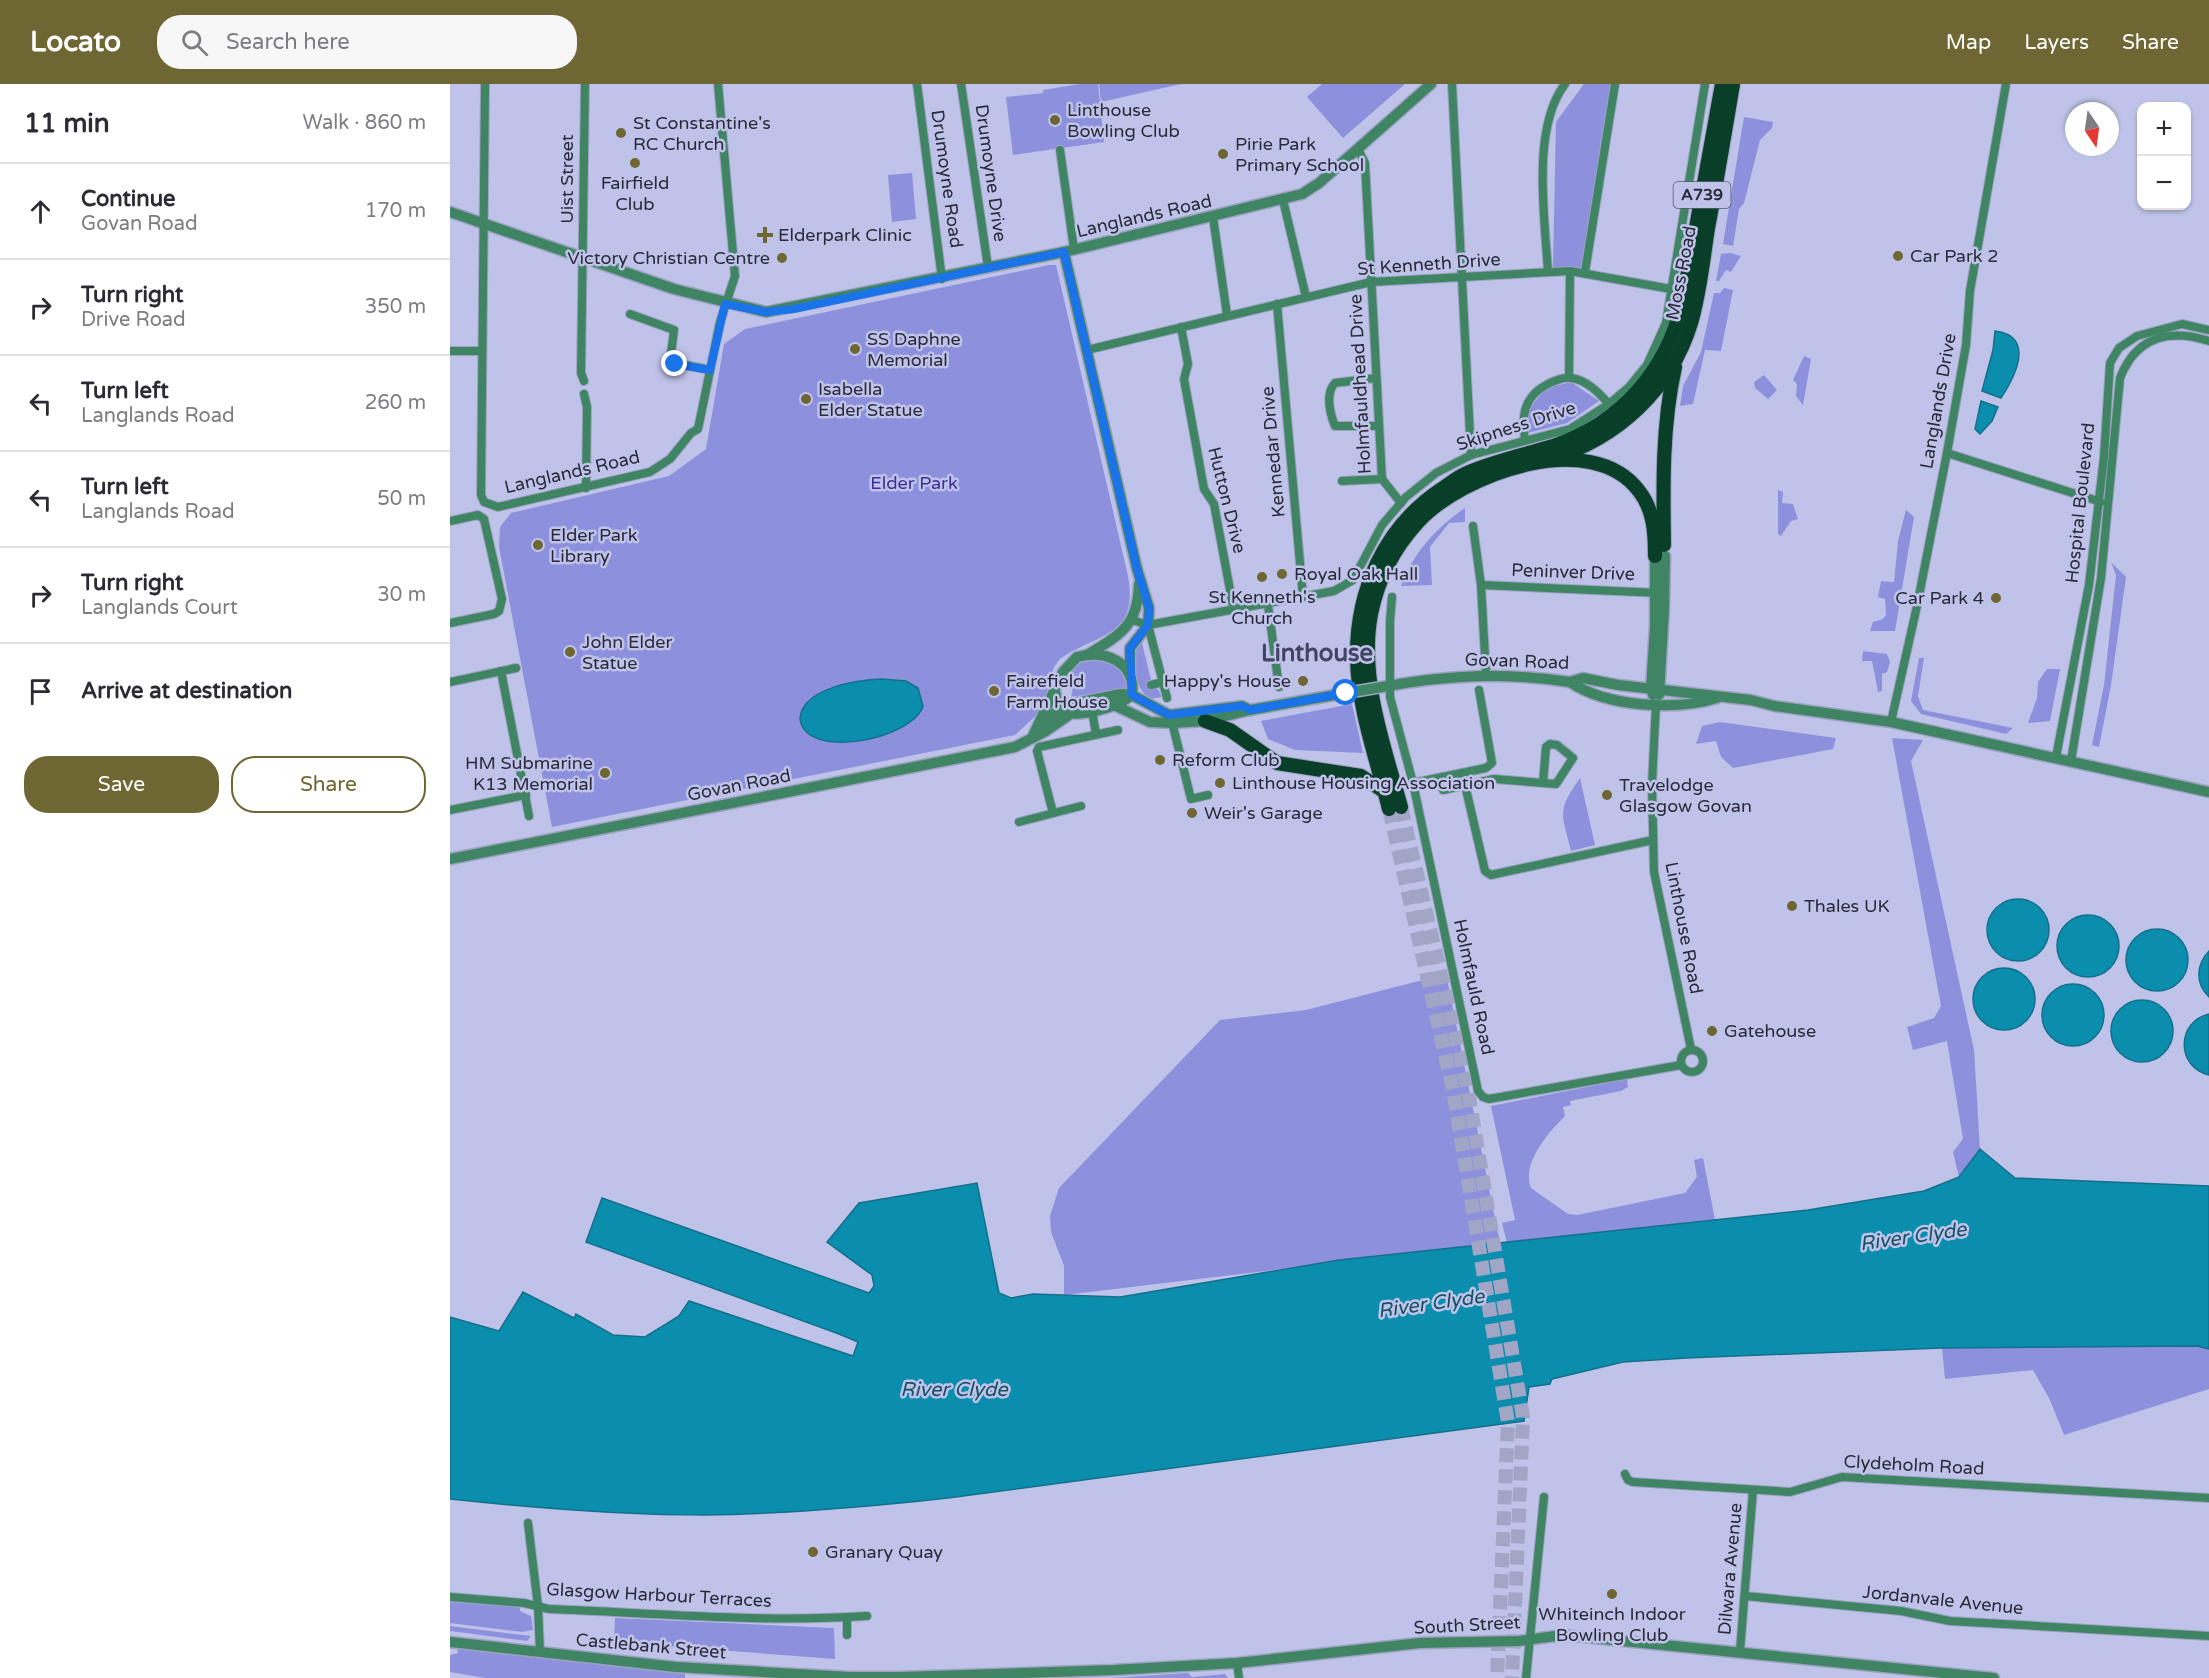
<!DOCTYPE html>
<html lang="en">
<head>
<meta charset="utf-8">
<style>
	body { margin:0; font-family:"Varela Round",sans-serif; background:#f7f7f7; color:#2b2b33 }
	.controls { position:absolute; right:18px; top:18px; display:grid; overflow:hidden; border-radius:12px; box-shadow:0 2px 4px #0004 }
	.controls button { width:54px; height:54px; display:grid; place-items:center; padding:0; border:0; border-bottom:2px solid #e1e1e2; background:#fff; color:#2b2b33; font:30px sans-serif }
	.compass { position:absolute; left:1615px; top:18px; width:54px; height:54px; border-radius:50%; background:#fff; box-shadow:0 2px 4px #0004; rotate:167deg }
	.stop { position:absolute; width:18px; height:18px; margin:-14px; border:4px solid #1a73e8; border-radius:50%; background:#fff }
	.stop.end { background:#1a73e8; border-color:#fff; box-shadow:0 2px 6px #0008 }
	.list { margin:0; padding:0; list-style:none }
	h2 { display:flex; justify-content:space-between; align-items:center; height:78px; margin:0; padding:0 24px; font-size:26px }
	h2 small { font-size:20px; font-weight:400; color:#7c7c81 }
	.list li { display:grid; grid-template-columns:39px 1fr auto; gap:18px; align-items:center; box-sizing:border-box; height:96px; padding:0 24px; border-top:2px solid #e1e1e2 }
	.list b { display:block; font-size:22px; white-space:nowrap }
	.list p { margin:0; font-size:20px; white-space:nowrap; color:#7c7c81 }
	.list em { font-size:20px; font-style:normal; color:#7c7c81 }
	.actions { display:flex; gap:12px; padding:18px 24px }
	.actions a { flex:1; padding:14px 0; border:2px solid #6e6733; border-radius:24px; text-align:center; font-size:21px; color:#6e6733 }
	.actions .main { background:#6e6733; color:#fff }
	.icon { flex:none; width:33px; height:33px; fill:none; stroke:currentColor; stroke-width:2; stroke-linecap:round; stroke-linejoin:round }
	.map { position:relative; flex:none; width:1759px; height:1594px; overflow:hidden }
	header { display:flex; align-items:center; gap:36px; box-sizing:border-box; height:84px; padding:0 30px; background:#6e6733; color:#fff }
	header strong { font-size:28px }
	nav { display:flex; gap:33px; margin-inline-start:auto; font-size:21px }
	.search { width:420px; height:54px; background:#f7f7f7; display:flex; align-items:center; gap:15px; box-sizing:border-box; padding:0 21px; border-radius:24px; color:#7c7c81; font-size:22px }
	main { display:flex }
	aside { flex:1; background:#fff }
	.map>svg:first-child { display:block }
	.green { fill:#8d91dd }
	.water { fill:#0b8dad; stroke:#14708a; stroke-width:1.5 }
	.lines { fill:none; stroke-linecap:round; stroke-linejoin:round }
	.primary-tunnel { stroke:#a1a5c6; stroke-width:14; stroke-dasharray:14 7; stroke-linecap:butt }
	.minor-casing { stroke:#9ea2c2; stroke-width:10 }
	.tertiary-casing { stroke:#9ea2c2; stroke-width:13 }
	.primary-casing { stroke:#9ea2c2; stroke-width:16 }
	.minor { stroke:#3f8564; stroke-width:8 }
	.tertiary { stroke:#3f8564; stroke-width:10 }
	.primary { stroke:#093e29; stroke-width:14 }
	.tertiary-bridge-casing { stroke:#9ea2c2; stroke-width:13; stroke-linecap:butt }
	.tertiary-bridge { stroke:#3f8564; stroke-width:10 }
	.route { stroke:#1a73e8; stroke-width:8 }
	.poi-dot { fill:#6e6733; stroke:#bfc3e9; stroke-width:2 }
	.labels { text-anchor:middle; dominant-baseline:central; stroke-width:5; stroke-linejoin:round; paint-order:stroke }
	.shield { fill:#bfc3e9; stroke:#57596e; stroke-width:1.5 }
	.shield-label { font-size:16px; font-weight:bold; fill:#2a2b3a }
	.poi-label { font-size:18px; fill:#2a2b3a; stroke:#bfc3e9; text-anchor:start }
	.street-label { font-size:18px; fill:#2a2b3a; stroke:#bfc3e9 }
	.park-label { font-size:18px; fill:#3c2f99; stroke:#bfc3e9 }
	.water-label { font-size:20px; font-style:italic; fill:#155163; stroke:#bfc3e9 }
	.district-label { font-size:24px; font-weight:bold; fill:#424464; stroke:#bfc3e9 }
</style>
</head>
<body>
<header>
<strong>Locato</strong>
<div class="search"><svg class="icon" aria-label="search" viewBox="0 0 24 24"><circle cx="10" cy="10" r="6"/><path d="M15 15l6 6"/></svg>Search here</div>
<nav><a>Map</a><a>Layers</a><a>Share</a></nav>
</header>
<main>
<aside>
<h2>11 min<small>Walk · 860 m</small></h2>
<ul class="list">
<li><svg class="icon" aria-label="ahead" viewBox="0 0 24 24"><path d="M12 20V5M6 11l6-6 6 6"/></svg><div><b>Continue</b><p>Govan Road</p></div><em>170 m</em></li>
<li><svg class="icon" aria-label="right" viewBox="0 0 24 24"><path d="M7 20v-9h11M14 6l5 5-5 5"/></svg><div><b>Turn right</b><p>Drive Road</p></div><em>350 m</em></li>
<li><svg class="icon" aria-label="left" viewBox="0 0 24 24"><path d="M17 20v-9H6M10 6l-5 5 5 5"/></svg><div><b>Turn left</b><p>Langlands Road</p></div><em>260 m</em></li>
<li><svg class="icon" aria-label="left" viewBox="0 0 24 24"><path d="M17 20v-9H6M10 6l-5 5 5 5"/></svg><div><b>Turn left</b><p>Langlands Road</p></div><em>50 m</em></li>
<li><svg class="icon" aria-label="right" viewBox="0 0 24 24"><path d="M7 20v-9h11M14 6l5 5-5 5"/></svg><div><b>Turn right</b><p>Langlands Court</p></div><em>30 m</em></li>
<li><svg class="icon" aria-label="arrive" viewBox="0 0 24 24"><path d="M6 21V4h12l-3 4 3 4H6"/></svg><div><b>Arrive at destination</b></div></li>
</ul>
<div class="actions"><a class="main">Save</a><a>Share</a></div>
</aside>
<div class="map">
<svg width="1759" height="1594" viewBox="0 0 1759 1594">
	<rect width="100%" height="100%" fill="#bfc3e9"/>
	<g class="green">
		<path d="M630,0H648L654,58L563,71L556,13L593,9V6Z"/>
		<path d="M649,0H731L651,18Z"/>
		<path d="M872,0H955L893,54L857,13Z"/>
		<path d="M1134,0H1161L1133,184H1103L1106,38Z"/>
		<path d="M1294,33L1323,38L1322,44L1310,56L1294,119L1289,125L1283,162L1273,160Z"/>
		<path d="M462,89L466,135L442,138L438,91Z"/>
		<path d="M1280,169L1291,172L1281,188L1276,186L1269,197H1266L1271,170Z"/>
		<path d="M599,181H606L678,492C689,554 647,549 610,575L604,583L591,627L565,651L102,743L49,463L50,443L61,429L219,392L256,365L274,260L295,245Z"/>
		<path d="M1274,204L1283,206L1271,267L1255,266L1243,320L1230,322L1233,302L1251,268L1264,209H1270Z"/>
		<path d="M1354,272L1361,275L1353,321L1346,312L1347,300L1343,296Z"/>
		<path d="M1314,291L1327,306L1318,315L1305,304L1304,298Z"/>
		<path d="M1121,298L1149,317L1117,339L1078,349L1074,331L1096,304Z"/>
		<path d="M1328,406L1333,408L1332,419L1343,420L1348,435L1341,437L1331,452L1328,450Z"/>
		<path d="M1015,424V438L999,439L980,463L982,501L951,502C963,469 986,444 1015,424Z"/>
		<path d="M1456,426L1464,433L1445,547H1420L1423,538L1433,535L1436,531L1435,515L1428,513L1431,497L1444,498L1448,457Z"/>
		<path d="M1661,478L1676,493L1661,601L1649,663L1642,661L1654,601L1666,491Z"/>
		<path d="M692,559L701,596L698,597L700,605L707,604L712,613L700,615C684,603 681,581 686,562Z"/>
		<path d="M1413,567L1437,570L1440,578L1437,588L1432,590V607L1428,608L1422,577H1412Z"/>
		<path d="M1469,574H1474L1468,612L1473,626L1563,644L1556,650L1471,630L1461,617Z"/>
		<path d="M644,575C662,578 675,584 677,604L621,613L624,599L620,598L621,587L630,579Z"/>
		<path d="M1597,585H1610L1600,637L1578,639L1587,614L1588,598Z"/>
		<path d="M902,620L913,669L845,666L818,655L811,637Z"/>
		<path d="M1270,638L1386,654L1383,665L1283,684L1271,673L1266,657L1246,660L1252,642Z"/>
		<path d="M1442,654L1473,656L1461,677L1524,966L1530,1065L1509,1093L1503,1068L1513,1055L1497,957L1463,966L1457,943L1484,934L1491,922Z"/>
		<path d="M1130,694L1145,761L1121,767C1112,729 1106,728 1130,694Z"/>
		<path d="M996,890L1050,1159L614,1211V1182L601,1148L600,1132L609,1104L770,936L856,926Z"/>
		<path d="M1177,995L1178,1003L1171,1007L1120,1017L1121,1021L1113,1023L1115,1032C1099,1048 1071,1079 1081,1104L1118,1130L1127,1131L1235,1109L1247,1093L1244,1076L1253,1074L1265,1136L1057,1159L1052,1139L1065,1136L1041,1022Z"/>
		<path d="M1747,1262L1759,1265V1305L1614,1351L1600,1316L1583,1286L1495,1295L1492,1264Z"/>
		<path d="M0,1518L70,1522V1527L81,1532L83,1546L72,1548L0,1539Z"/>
		<path d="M165,1534L384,1544L385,1575L164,1558Z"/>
		<path d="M0,1542L81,1552L77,1557L0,1547Z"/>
		<path d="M7,1564L235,1590V1594H35L0,1588V1571L8,1569Z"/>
		<path d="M738,1589L742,1593L775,1590L778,1594H661Z"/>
	</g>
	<g class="water">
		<path d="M1545,247C1586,252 1565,293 1551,314L1532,307L1543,266Z"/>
		<path d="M1531,317L1548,323L1542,337L1530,350L1525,345Z"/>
		<path d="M431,595L456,597L468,604L473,622C463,655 354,678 350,634C353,604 407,596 431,595Z"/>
		<circle cx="1568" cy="846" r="31"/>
		<circle cx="1638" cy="862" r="31"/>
		<circle cx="1707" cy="876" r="31"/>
		<path d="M1759,867V913C1745,899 1746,881 1759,867Z"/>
		<circle cx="1554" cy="915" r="31"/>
		<circle cx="1623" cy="931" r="31"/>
		<circle cx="1692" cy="947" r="31"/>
		<path d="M1759,930V991C1726,983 1726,938 1759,930Z"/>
		<path d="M1530,1065L1565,1094L1759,1102V1265L1747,1262L1492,1264L1236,1274L1173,1278L1102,1295L1100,1300L1079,1303L1074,1337L498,1414C417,1423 336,1430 254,1431C169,1431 85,1424 0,1415V1233L49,1247L73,1208L124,1234L126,1230L163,1251L195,1253L229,1232L239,1217L403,1272L408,1258L389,1250L136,1158L152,1114L419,1209L424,1202L422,1191L377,1158L409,1119L527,1099L549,1209L561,1214L583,1210L670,1213L889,1176L1358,1126L1474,1107L1509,1093Z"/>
	</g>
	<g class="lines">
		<g class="primary-tunnel">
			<path d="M951,723L1017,1001L1073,1333L1062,1594"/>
			<path d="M939,725L1003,1006L1058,1338L1047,1594"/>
		</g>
		<defs>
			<g id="minor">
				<path d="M35,0L31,411L34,418L48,423L200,388L220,375L241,349L248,345L270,238L285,192L268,0"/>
				<path d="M467,0L492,195"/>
				<path d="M511,0L538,183"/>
				<path d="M1002,0L1021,371"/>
				<path d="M908,65L915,79L932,395L951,419"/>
				<path d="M610,66L624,165"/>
				<path d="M833,116L856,213"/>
				<path d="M763,133L777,231"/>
				<path d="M1098,188C1095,135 1081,44 1115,0"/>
				<path d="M1135,188L1165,0"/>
				<path d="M827,220L853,513"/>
				<path d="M180,230L224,246L220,278L260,286"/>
				<path d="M731,243L738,280L734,295L754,405L764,420L784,527"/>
				<path d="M637,266L921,198L1120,187L1221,205"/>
				<path d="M0,267H32"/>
				<path d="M1119,293L1120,187"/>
				<path d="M926,294L885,299C875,309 880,330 885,342H928"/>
				<path d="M134,297L131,289L135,0"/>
				<path d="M134,310L137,323L136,404"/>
				<path d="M1075,356C1071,332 1074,312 1098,300C1104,297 1114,293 1121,294C1137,296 1149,309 1159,320"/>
				<path d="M1497,369L1651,418"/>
				<path d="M892,397L932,395"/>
				<path d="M0,437L28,431L34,435L52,515L49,527L44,530L0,539"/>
				<path d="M1023,442L1031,501L1036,590"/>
				<path d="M1031,501L1210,509"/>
				<path d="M942,513L940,537V613L963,699L1028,1007L1033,1013L1039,1015L1231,981"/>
				<path d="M818,521L829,603"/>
				<path d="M682,536L698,541L884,507L903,496L932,441L956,413L986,389L1021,371L1120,345L1159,320L1179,303L1197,281L1216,239L1255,0"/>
				<path d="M698,541L717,614"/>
				<path d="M51,587L79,732"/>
				<path d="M0,598L66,584"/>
				<path d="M701,601L713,598"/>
				<path d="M1206,620L1202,700L1204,788L1241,965"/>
				<path d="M642,626L646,650"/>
				<path d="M721,634L741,715L758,711"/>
				<path d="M1441,638L1467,522L1497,369L1516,261L1520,207L1556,0"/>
				<path d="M1606,673L1639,501L1654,373L1660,279L1669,264L1687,252L1732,240L1759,246"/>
				<path d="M1621,677L1651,494L1670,294C1686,253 1718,244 1759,257"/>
				<path d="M963,699L1036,684L1042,679L1029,606"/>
				<path d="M1015,701L1035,787L1041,791L1203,756"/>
				<path d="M993,706L1044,695L1106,700L1123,674L1107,661L1100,660L1096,663L1093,699"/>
				<path d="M0,726L76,711"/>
				<path d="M603,729L587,667L589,663L668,646"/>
				<path d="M569,738L631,722"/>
				<circle cx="1242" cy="977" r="11"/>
				<path d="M1175,1390L1178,1396L1183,1398L1340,1408L1392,1393L1759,1414"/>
				<path d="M78,1439L88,1522L90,1568"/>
				<path d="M1295,1512L1451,1527L1500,1537L1759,1552"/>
				<path d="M0,1513L74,1519L99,1525C205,1529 312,1539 417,1532"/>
				<path d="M397,1533V1551"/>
				<path d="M1290,1567L1303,1406"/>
				<path d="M787,1579L789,1594"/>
				<path d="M1076,1594L1094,1413"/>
			</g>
			<g id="tertiary">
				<path d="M0,128L224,205L316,228L614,168L852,110L869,99L981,0"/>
				<path d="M614,168L687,485L699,524L698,541L680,564V589"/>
				<path d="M637,571C670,551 688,542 689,500"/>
				<path d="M1120,598C1157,623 1225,627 1267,614"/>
				<path d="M932,603C997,591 1054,588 1120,598L1133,594L1168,601L1301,616L1324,622L1441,638L1759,708"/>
				<path d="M1203,611L1201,604L1205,543V472"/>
				<path d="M1209,611L1214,525L1215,472"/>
				<path d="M666,622L700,638L723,639L755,637L800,626L896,609"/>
				<path d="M589,645L604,630L621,620L671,610L682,611L719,631L792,622L800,626"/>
				<path d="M582,654L613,588L627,573C655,566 686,577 682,611C667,623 627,636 610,626L605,608"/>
				<path d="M0,775L565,663L596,647L619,631"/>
				<path d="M0,1558L226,1583L400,1593H451L663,1586L787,1579L970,1559L1069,1557L1113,1551L1544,1594"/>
			</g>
			<g id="primary">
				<path d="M1103,374C1168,354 1221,305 1241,239C1250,209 1253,176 1258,144C1267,96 1275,48 1283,0"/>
				<path d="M1214,461C1213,402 1212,341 1225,283"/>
				<path d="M755,637L780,646L827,679L911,692L935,708"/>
				<path d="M951,723C934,662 909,594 921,530C928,495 944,464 968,438C1012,390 1141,343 1189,407C1204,426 1205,449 1205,472"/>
				<path d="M939,725C927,676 908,625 907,574C906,507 934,444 990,406C998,401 1007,393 1017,389C1045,377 1074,371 1103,362C1170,339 1215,289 1232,221L1272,0"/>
			</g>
		</defs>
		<use href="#minor" class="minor-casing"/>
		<use href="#tertiary" class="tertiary-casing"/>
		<use href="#primary" class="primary-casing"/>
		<use href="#minor" class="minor"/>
		<use href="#tertiary" class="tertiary"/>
		<use href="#primary" class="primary"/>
		<defs>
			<path id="tertiary-bridge" d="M896,609L932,603"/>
		</defs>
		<use href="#tertiary-bridge" class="tertiary-bridge-casing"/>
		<use href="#tertiary-bridge" class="tertiary-bridge"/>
	</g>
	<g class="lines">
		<path class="route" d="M225,280L260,286L275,220L316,228L344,225L614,168L687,485L699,524L698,541L680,564L682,611L719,631L792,622L800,626L896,609"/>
	</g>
	<g class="poi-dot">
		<circle cx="605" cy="36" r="6"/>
		<circle cx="171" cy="49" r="6"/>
		<circle cx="773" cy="70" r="6"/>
		<circle cx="185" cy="79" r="6"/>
		<path d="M312 142h6v6h6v6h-6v6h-6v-6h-6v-6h6z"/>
		<circle cx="1448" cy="172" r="6"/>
		<circle cx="332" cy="174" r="6"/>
		<circle cx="405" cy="265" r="6"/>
		<circle cx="356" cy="315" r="6"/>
		<circle cx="88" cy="461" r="6"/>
		<circle cx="832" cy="490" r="6"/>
		<circle cx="812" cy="493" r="6"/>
		<circle cx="1546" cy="514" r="6"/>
		<circle cx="120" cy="568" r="6"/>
		<circle cx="853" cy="597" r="6"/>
		<circle cx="544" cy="607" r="6"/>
		<circle cx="710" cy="676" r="6"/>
		<circle cx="155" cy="689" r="6"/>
		<circle cx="770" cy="699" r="6"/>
		<circle cx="1157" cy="711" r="6"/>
		<circle cx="742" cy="729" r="6"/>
		<circle cx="1342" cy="822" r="6"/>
		<circle cx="1262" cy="947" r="6"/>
		<circle cx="363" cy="1468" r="6"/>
		<circle cx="1162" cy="1510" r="6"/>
	</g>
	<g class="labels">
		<rect class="shield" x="1223.5" y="98" width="57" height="26" rx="4.5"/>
		<g class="shield-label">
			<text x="1252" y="111">A739</text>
		</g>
		<g class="poi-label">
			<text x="617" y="26">Linthouse<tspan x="617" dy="21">Bowling Club</tspan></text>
			<text x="183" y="39">St Constantine's<tspan x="183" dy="21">RC Church</tspan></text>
			<text x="785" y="60">Pirie Park<tspan x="785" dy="21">Primary School</tspan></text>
			<text x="185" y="99" text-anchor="middle">Fairfield<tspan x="185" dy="21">Club</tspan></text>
			<text x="328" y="151">Elderpark Clinic</text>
			<text x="1460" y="172">Car Park 2</text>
			<text x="320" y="174" text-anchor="end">Victory Christian Centre</text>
			<text x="417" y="255">SS Daphne<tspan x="417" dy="21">Memorial</tspan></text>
			<text x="368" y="305">Isabella<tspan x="368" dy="21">Elder Statue</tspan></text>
			<text x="100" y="451">Elder Park<tspan x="100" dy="21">Library</tspan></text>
			<text x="844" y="490">Royal Oak Hall</text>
			<text x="812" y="513" text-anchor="middle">St Kenneth's<tspan x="812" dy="21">Church</tspan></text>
			<text x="1534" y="514" text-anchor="end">Car Park 4</text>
			<text x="132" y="558">John Elder<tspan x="132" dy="21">Statue</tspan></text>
			<text x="556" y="597">Fairefield<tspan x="556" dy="21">Farm House</tspan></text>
			<text x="841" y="597" text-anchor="end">Happy's House</text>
			<text x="722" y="676">Reform Club</text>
			<text x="143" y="679" text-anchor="end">HM Submarine<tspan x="143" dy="21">K13 Memorial</tspan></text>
			<text x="782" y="699">Linthouse Housing Association</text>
			<text x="1169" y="701">Travelodge<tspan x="1169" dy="21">Glasgow Govan</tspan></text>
			<text x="754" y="729">Weir's Garage</text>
			<text x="1354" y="822">Thales UK</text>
			<text x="1274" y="947">Gatehouse</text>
			<text x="375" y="1468">Granary Quay</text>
			<text x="1162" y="1530" text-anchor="middle">Whiteinch Indoor<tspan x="1162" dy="21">Bowling Club</tspan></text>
		</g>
		<g class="street-label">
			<text transform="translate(541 89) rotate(82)">Drumoyne Drive</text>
			<text transform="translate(117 95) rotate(-90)">Uist Street</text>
			<text transform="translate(497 95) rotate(82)">Drumoyne Road</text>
			<text transform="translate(694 132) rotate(-13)">Langlands Road</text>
			<text transform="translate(979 180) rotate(-4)">St Kenneth Drive</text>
			<text transform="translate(1231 189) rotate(-79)">Moss Road</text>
			<text transform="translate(910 300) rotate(-93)">Holmfauldhead Drive</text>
			<text transform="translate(1488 317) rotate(-80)">Langlands Drive</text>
			<text transform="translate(1066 342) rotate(-18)">Skipness Drive</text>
			<text transform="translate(823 368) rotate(-95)">Kennedar Drive</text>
			<text transform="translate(122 388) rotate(-13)">Langlands Road</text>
			<text transform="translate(777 416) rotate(76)">Hutton Drive</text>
			<text transform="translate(1630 419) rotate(-84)">Hospital Boulevard</text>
			<text transform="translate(1123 488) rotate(2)">Peninver Drive</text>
			<text transform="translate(1067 577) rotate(2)">Govan Road</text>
			<text transform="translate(289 701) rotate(-11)">Govan Road</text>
			<text transform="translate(1234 844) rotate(79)">Linthouse Road</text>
			<text transform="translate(1024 903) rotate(78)">Holmfauld Road</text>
			<text transform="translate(1464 1381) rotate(3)">Clydeholm Road</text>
			<text transform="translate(1280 1485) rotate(-85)">Dilwara Avenue</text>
			<text transform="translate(209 1511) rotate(3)">Glasgow Harbour Terraces</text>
			<text transform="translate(1493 1516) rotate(6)">Jordanvale Avenue</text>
			<text transform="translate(1017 1541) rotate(-3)">South Street</text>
			<text transform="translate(201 1562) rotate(5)">Castlebank Street</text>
		</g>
		<g class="park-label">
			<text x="464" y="399">Elder Park</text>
		</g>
		<g class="water-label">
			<text transform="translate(1463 1153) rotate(-8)">River Clyde</text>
			<text transform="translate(981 1220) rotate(-8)">River Clyde</text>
			<text x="504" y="1306">River Clyde</text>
		</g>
		<g class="district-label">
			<text x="867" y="569">Linthouse</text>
		</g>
	</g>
</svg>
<div class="controls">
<button>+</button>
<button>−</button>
</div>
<svg class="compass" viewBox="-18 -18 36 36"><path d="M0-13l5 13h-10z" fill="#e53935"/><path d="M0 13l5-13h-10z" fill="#7c7c81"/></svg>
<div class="stop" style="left:896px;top:609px"></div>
<div class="stop end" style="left:225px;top:280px"></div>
</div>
</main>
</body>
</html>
